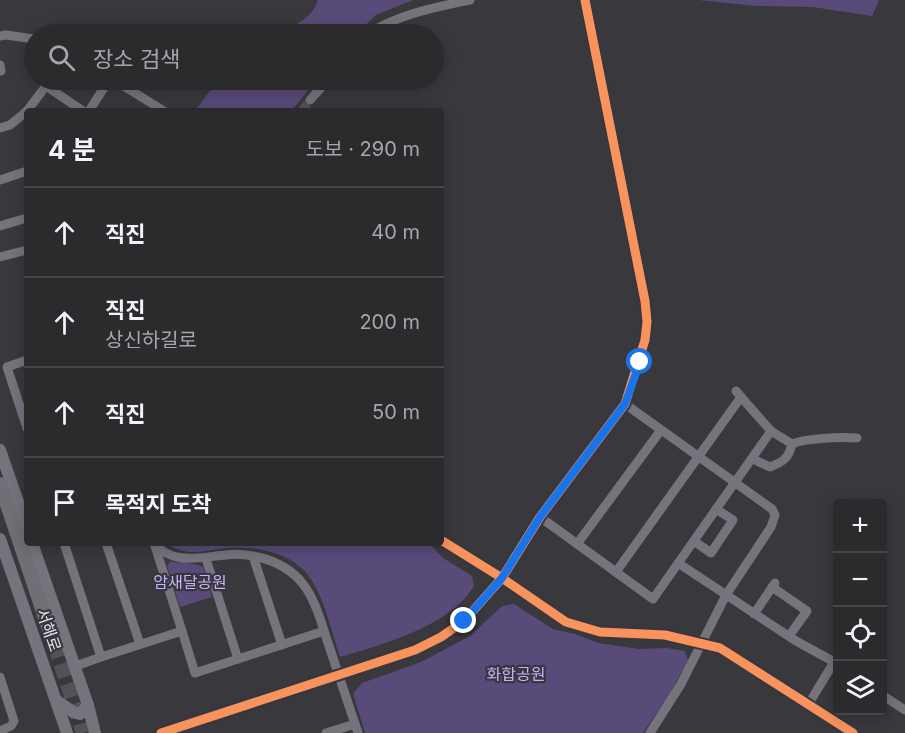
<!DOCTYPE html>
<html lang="ko">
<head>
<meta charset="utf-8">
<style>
	body { margin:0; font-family:Inter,"Noto Sans KR",sans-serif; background:#373639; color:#f1f3f6 }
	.controls { position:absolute; right:18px; bottom:18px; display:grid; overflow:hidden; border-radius:6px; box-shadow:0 3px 15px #0003 }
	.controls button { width:54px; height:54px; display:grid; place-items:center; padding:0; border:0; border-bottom:2px solid #474649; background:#2b2a2d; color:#f1f3f6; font:30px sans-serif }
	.stop { position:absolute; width:18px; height:18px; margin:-14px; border:4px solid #1a73e8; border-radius:50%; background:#fff }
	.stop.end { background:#1a73e8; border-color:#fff; box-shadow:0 2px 6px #0008 }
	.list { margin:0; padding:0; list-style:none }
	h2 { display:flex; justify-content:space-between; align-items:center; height:78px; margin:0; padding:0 24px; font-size:26px }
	h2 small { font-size:20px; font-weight:400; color:#a6a7aa }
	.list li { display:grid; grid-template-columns:39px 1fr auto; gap:18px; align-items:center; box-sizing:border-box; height:90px; padding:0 24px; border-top:2px solid #474649 }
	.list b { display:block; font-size:22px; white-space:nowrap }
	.list p { margin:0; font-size:20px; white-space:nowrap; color:#a6a7aa }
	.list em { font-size:20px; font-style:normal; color:#a6a7aa }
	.icon { flex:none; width:33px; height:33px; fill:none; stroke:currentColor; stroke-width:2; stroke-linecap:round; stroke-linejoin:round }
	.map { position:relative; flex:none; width:905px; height:733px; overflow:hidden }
	.search { position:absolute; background:#2b2a2d; box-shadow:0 3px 15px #0003; left:24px; top:24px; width:420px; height:66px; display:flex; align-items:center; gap:15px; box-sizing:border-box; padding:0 21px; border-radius:33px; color:#a6a7aa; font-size:22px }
	.panel { position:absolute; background:#2b2a2d; box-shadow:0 3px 15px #0003; left:24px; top:108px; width:420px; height:438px; border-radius:6px }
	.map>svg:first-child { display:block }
	.green { fill:#584b79 }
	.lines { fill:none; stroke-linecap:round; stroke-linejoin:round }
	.minor-tunnel { stroke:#535256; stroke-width:9; stroke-dasharray:9 4.5; stroke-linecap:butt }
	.highway-tunnel { stroke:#535256; stroke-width:14; stroke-dasharray:14 7; stroke-linecap:butt }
	.minor { stroke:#75747d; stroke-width:9 }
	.major { stroke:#75747d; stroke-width:12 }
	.highway { stroke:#706f76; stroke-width:14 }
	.cycleway-casing { stroke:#38363e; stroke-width:13 }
	.cycleway { stroke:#f8935d; stroke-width:9 }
	.route { stroke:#1a73e8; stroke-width:8 }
	.labels { text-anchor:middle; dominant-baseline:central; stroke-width:4.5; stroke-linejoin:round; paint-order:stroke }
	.park-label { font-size:16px; fill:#c6b3fb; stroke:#38363e }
	.street-label { font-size:16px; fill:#e7e6eb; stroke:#38363e }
</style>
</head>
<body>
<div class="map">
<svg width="905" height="733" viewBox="0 0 905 733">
	<rect width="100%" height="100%" fill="#39383c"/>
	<g class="green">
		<path d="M318,0H413L376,15L356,34H277C292,27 313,18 318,0Z"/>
		<path d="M698,0H879L872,16L813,7L756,6Z"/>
		<path d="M218,80H317L291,111H195Z"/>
		<path d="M167,543H429L443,558L472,576L474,586C449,627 383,644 340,657C331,631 326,602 311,579C293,551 250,544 219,549C200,552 183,556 167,543Z"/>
		<path d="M171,561C180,563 196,563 203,567L212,597L180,607L167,566Z"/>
		<path d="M514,604L553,629L575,634L598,643L639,649L667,648L685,651L688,661L667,698L643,733H365L353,694L362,683L421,662L470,636L502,606Z"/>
	</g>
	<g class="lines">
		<g class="minor-tunnel">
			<path d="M302,111L310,100"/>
			<path d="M383,660L415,650"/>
		</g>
		<path class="highway-tunnel" d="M54,644L83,733"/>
		<g class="minor">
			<path d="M367,34C400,14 432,8 470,0"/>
			<path d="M0,36L6,35L34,39"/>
			<path d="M0,65L1,71"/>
			<path d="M114,80L164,111"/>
			<path d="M310,100L328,80"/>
			<path d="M27,111L46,86L83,111"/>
			<path d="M89,111L109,80"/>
			<path d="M0,128L10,125L27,111"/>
			<path d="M0,180L27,171"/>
			<path d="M0,226L27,218"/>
			<path d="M0,257L27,250"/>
			<path d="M27,360L7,367L27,428"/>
			<path d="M625,404L772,509L775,515L771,527L726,595L681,684L650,733"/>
			<path d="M792,444C806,438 840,437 857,438"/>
			<path d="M753,459L770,467C783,462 789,458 792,444L771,431"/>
			<path d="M540,517L653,599L771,431L741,397"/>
			<path d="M441,540L502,578L566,622L600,632L665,635L720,648L853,733"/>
			<path d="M694,541L711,553L733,520L716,509"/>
			<path d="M64,543L101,657L182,631L155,546"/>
			<path d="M106,543L140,644"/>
			<path d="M153,543C175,566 199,557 226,555C237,553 248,555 258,557C300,567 313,593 324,631L195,673L182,631"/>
			<path d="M577,544L661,430"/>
			<path d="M253,556L282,645"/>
			<path d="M206,559L238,659"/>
			<path d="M678,563L796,641L838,664"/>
			<path d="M616,572L741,397L736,391"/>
			<path d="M772,587L807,611L789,636"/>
			<path d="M754,614L775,583"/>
			<path d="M324,631L358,733"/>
			<path d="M415,650L441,637L464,621L484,600L502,578L540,517L625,404L645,340L647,322L645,301L585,0"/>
			<path d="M73,667L101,657"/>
			<path d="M0,677L14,721L11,726L0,731"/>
			<path d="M882,695L905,710"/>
			<path d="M808,705L834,662"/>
			<path d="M161,733L383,660"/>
			<path d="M326,733L355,724"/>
		</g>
		<g class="major">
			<path d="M0,450L27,528"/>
			<path d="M0,539L67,733"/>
			<path d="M32,543L88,705L95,733"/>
			<path d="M57,701L73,712L80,714L88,705"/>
		</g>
		<path class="highway" d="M0,484L54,644"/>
		<defs>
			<g id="cycleway">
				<path d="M441,540L502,578L566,622L600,632L665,635L720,648L853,733"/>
				<path d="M161,733L415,650L441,637L464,621L502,578L540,517L625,404L645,340L647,322L645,301L585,0"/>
			</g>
		</defs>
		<use href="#cycleway" class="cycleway-casing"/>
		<use href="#cycleway" class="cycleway"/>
	</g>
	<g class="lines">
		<path class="route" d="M464,621L502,578L540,517L625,404L640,362"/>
	</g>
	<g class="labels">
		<g class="park-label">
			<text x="190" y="582">암새달공원</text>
			<text x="516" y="674">화합공원</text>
		</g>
		<g class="street-label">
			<text transform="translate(49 630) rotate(71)">서해로</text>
		</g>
	</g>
</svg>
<div class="controls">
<button>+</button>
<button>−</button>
<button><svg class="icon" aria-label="locate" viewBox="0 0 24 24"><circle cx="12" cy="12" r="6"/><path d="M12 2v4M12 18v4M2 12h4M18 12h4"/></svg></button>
<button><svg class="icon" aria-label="layers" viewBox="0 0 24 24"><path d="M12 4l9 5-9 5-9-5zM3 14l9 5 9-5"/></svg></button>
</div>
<div class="stop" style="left:640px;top:362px"></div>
<div class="stop end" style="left:464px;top:621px"></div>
<div class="search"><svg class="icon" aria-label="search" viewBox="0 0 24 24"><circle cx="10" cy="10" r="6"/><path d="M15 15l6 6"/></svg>장소 검색</div>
<section class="panel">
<h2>4 분<small>도보 · 290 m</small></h2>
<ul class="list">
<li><svg class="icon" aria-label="ahead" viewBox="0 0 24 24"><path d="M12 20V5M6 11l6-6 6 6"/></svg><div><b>직진</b></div><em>40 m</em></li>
<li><svg class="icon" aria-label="ahead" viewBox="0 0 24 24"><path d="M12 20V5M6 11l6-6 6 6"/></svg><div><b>직진</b><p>상신하길로</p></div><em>200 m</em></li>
<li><svg class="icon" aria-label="ahead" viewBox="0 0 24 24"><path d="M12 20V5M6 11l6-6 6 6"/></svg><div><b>직진</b></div><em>50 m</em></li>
<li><svg class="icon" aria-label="arrive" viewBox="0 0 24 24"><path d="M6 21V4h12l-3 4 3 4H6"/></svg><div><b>목적지 도착</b></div></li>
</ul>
</section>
</div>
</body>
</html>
